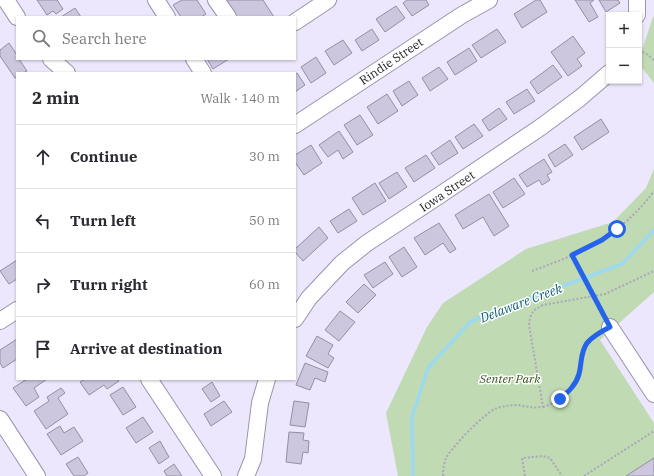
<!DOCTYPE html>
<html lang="en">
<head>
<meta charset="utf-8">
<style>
	body { margin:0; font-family:"IBM Plex Serif",serif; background:#f2f2f3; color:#2b2b33 }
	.controls { position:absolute; right:12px; top:12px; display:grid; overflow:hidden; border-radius:0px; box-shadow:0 1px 3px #0004 }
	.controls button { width:36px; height:36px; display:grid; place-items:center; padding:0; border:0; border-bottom:1px solid #e1e1e2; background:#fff; color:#2b2b33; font:20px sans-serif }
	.stop { position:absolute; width:12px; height:12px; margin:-9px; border:3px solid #2563eb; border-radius:50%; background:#fff }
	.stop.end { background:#2563eb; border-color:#fff; box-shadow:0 1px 4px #0008 }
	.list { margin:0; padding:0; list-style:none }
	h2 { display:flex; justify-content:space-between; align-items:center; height:52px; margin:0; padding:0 16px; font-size:17px }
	h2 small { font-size:13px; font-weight:400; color:#7c7c81 }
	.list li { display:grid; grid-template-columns:26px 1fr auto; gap:12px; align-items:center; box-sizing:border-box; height:64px; padding:0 16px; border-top:1px solid #e1e1e2 }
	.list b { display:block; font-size:15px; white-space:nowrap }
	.list em { font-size:13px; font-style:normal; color:#7c7c81 }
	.icon { flex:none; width:22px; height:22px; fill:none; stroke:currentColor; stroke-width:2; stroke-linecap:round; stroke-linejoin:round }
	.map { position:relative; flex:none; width:654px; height:476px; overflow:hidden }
	.search { position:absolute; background:#fff; box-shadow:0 1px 3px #0004; left:16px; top:16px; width:280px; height:44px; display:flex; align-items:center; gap:10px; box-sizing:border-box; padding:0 14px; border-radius:0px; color:#7c7c81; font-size:15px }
	.panel { position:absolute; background:#fff; box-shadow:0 1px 3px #0004; left:16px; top:72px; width:280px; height:308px; border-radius:0px }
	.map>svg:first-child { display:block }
	.green { fill:#c0dab4 }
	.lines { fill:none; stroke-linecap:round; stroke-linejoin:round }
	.stream { stroke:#9dd9ef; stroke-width:3.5 }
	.building { fill:#ccc6df; stroke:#948ea6 }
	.minor-casing { stroke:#9994ab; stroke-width:18 }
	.path { stroke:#aba6b8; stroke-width:2; stroke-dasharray:2 2; stroke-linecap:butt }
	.minor { stroke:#fff; stroke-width:16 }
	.route { stroke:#2563eb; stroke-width:5 }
	.labels { text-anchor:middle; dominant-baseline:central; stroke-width:3; stroke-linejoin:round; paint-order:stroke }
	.street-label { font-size:12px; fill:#26242d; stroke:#fff }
	.park-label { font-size:12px; font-style:italic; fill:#32571b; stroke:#fff }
	.water-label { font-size:13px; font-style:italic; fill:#0e5d74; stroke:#fff }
</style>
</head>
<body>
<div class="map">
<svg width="654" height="476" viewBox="0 0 654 476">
	<rect width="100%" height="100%" fill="#ece7fc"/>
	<g class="green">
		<path d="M654,16V83L639,64V59L653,17Z"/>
		<path d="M654,169V292L600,340L654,423V476H398L386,413L427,327L443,303L526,249L613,222L646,188Z"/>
	</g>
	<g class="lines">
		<path class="stream" d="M413,476L412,417L428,368L470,322L533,297L622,264L654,230"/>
	</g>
	<g class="building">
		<path d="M37,0H57L63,9L56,14L53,11L47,15Z"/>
		<path d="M182,0H197L206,14L201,17H181L173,5Z"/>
		<path d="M224,0H263L274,17H235Z"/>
		<path d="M407,0H426L429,5L412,16L403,3Z"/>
		<path d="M536,0H540L547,12L522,28L514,14Z"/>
		<path d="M575,0H594L590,3L598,17L589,22Z"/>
		<path d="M599,0H618L620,3L606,12Z"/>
		<path d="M396,6L405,18L385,32L376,19Z"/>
		<path d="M75,8L81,17H61Z"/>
		<path d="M372,29L379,40L362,51L355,40Z"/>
		<path d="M497,29L506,42L481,58L472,45Z"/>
		<path d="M573,36L585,53L577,59L582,66L568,76L551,52Z"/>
		<path d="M343,40L352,53L334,65L325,51Z"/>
		<path d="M9,43L17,55V59H19L27,71L23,73H17V77L15,78L0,56V50Z"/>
		<path d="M469,48L477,61L455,75L447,62Z"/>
		<path d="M316,57L326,73L311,83L301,67Z"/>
		<path d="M207,59H229L213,69Z"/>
		<path d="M553,65L562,77L538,94L530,82Z"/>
		<path d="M439,67L448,79L430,91L422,78Z"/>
		<path d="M297,73L305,85L295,92V74Z"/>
		<path d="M409,81L418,95L402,106L393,91Z"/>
		<path d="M527,89L535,101L514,114L506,102Z"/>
		<path d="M387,94L398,111L378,124L367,107Z"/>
		<path d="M499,108L507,119L489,131L482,120Z"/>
		<path d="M360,115L373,135L357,145L344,125Z"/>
		<path d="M601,119L609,132L582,150L574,137Z"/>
		<path d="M474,124L483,136L463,149L455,137Z"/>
		<path d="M339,131L353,152L343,159L338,150L328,157L319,145Z"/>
		<path d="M450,140L458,153L439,165L431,153Z"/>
		<path d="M565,144L573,155L555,167L548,155Z"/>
		<path d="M311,145L322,163L304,175L295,162V155Z"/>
		<path d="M426,155L435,168L414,182L405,168Z"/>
		<path d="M544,159L552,172L547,175L550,180L542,185L539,180L527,187L519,175Z"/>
		<path d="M397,172L407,187L389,199L379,183Z"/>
		<path d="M514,178L525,194L503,208L493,192Z"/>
		<path d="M375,183L386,201L363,215L352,198Z"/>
		<path d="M489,194L509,226L494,236L483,217L463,229L455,215Z"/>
		<path d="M349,209L357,221L338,233L330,221Z"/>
		<path d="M439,223L456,249L450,253L443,243L425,255L414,238Z"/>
		<path d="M319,227L328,238L303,261L295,252V249Z"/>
		<path d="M404,247L417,267L402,277L389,257Z"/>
		<path d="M17,260V279L9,284L0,271Z"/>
		<path d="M385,262L393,274L373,288L364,275Z"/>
		<path d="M364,284L376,295L358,313L346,302Z"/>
		<path d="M340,311L355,322L339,341L325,330Z"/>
		<path d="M317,336L333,345L328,354L334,358L328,368L306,356Z"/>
		<path d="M17,339V359L3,368L0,363V350Z"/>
		<path d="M305,363L328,372L325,382L315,378L310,390L296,385Z"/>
		<path d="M27,379H47L34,388L39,397L26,406L13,388Z"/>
		<path d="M85,379H117L119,381L107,389L104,385L89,395L80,382Z"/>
		<path d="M212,382L220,396L211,402L202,389Z"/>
		<path d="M123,387L136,407L123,415L110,395Z"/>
		<path d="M61,388L65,393L58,398L68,414L46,429L34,411L49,401L47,397Z"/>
		<path d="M224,401L232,412L211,426L204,414Z"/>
		<path d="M294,401L309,403L305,427L290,425Z"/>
		<path d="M143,417L153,432L136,443L126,428Z"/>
		<path d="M60,426L64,433L74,427L83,441L61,455L47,434Z"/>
		<path d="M289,432L304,433L303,440L309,441L308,453L303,452L301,464L286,462Z"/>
		<path d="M160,441L169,457L159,464L149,448Z"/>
		<path d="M78,457L88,473L84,476H74L66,464Z"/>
		<path d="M654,458V476H626Z"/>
		<path d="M174,464L182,476H167L164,471Z"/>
	</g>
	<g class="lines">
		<defs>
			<g id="minor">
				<path d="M6,0L17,17"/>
				<path d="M156,0L167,17"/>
				<path d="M216,0L228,17"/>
				<path d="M637,15V0"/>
				<path d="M295,22L328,0"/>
				<path d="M51,59L67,73"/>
				<path d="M194,59L203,73"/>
				<path d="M295,125L462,15L489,0"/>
				<path d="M295,319L309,298L342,263L367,243L437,197L541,127L580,98L609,73"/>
				<path d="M0,321L17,310"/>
				<path d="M610,327L654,394"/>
				<path d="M149,379L213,476"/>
				<path d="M0,419L37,476"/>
				<path d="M246,476L253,459L260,403L267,379"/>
			</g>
		</defs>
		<use href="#minor" class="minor-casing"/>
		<g class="path">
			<path d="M639,50L648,55L654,60"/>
			<path d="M572,255L604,316"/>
			<path d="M532,271C556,262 581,253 602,240C622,227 640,210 654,191"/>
			<path d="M543,407C559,402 574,391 579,374C580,370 580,366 580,362C582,349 588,341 599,334"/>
			<path d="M443,476C443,470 444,463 446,458C453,446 484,413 497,408C504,406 511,405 518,405C523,406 527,407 531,407C535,408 539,407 543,407L529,325C530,313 533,310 543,305L605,294L654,271"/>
			<path d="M525,476L522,458L543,456L550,458L562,476"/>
			<path d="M584,476L654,431"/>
		</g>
		<use href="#minor" class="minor"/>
	</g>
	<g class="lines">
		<path class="route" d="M560,399C568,392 576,385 579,374C582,363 580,353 587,343C593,336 602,331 610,327L572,255L602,240L617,229"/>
	</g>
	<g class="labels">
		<g class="street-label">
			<text transform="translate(391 61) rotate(-34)">Rindie Street</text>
			<text transform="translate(447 191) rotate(-34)">Iowa Street</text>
		</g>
		<g class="park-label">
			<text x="510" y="378">Senter Park</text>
		</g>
		<g class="water-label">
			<text transform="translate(521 303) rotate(-21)">Delaware Creek</text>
		</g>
	</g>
</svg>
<div class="controls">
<button>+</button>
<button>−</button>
</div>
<div class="stop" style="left:617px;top:229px"></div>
<div class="stop end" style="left:560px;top:399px"></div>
<div class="search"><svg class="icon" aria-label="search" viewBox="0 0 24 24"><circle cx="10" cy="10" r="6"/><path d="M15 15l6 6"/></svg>Search here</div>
<section class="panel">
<h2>2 min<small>Walk · 140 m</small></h2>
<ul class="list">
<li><svg class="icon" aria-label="ahead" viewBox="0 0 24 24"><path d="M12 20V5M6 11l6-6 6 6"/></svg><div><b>Continue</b></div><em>30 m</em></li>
<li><svg class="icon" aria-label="left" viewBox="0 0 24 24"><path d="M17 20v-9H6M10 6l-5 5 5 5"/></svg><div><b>Turn left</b></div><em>50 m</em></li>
<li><svg class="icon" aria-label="right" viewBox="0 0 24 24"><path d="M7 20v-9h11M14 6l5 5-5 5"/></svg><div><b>Turn right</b></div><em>60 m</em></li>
<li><svg class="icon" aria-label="arrive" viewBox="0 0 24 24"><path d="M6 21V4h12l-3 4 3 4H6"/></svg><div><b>Arrive at destination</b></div></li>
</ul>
</section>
</div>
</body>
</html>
